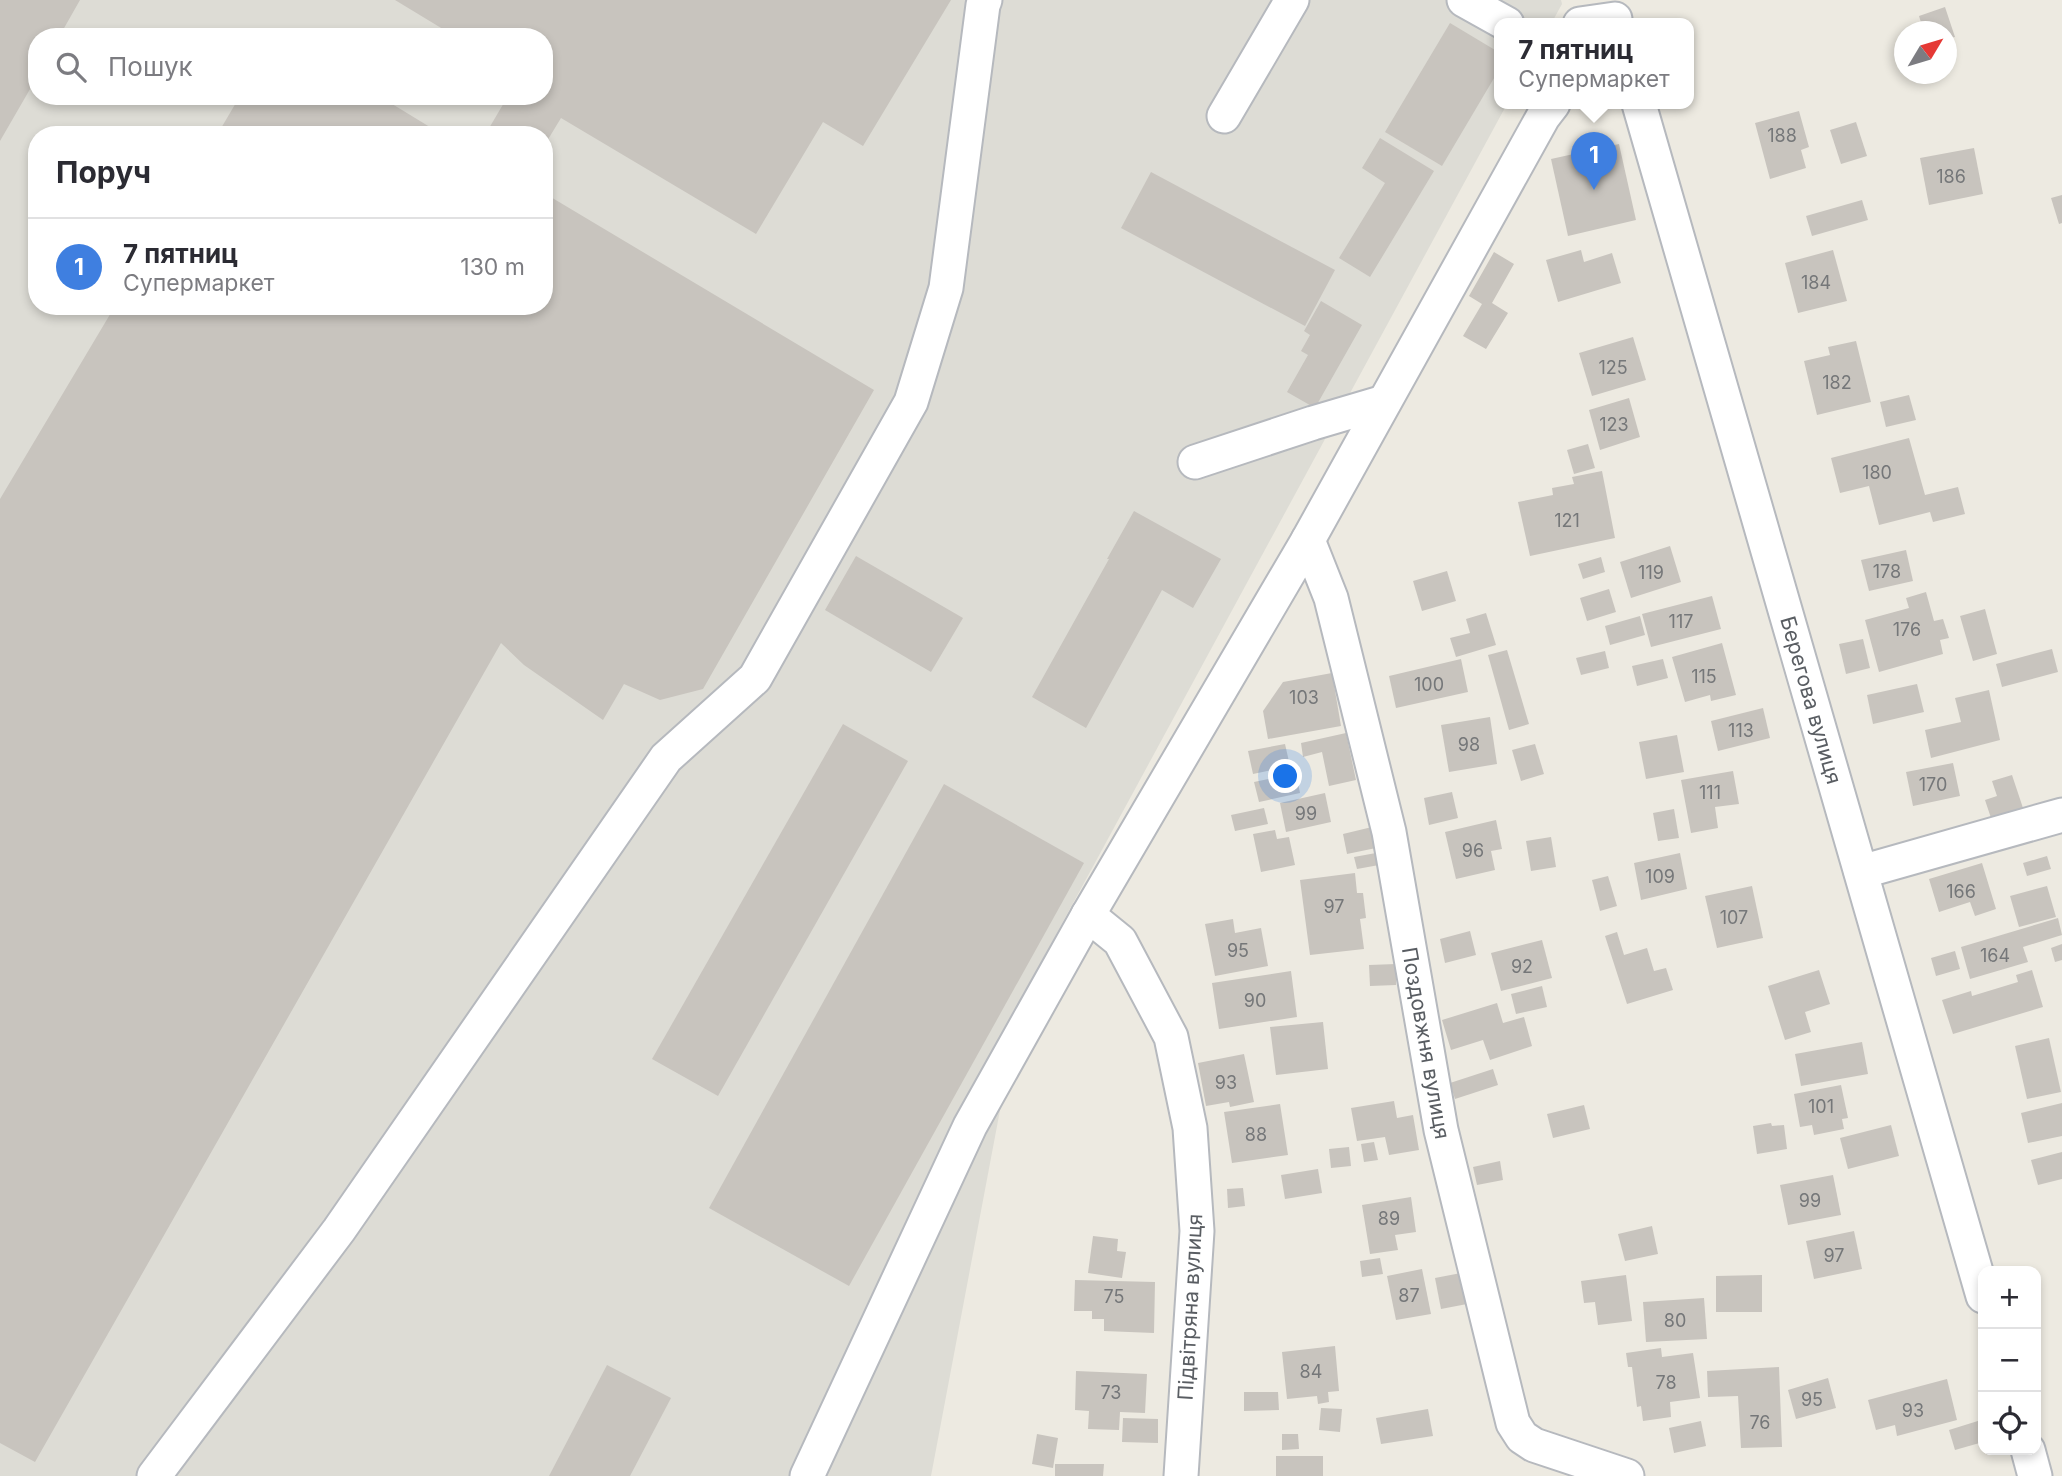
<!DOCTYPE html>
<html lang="uk">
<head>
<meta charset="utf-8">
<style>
	body { margin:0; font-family:Inter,sans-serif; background:#f2f2f3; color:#2b2b33 }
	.controls { position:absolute; right:21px; bottom:21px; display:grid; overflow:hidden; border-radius:14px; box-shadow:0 4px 10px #0003 }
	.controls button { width:63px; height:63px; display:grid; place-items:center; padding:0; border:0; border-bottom:2px solid #e1e1e2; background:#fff; color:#2b2b33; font:35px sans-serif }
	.compass { position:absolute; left:1894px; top:21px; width:63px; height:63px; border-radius:50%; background:#fff; box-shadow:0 4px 10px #0003; rotate:52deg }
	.you { position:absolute; left:1286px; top:777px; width:24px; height:24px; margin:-18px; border:5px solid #fff; border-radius:50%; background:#1a73e8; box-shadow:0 0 0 10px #1a73e833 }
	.badge { display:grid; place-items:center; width:46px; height:46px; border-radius:50%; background:#d93025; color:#fff; font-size:23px; font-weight:700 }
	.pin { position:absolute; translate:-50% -58px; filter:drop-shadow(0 2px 4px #0008) }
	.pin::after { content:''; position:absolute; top:37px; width:24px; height:21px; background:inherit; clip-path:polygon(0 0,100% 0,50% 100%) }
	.popup { position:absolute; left:1494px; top:18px; width:200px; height:91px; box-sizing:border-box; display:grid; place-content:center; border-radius:14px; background:#fff; filter:drop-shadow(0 2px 5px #0005); font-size:23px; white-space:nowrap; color:#7c7c81 }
	.popup b { font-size:26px; color:#2b2b33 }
	.popup::after { content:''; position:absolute; left:50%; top:100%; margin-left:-14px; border:14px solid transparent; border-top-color:#fff }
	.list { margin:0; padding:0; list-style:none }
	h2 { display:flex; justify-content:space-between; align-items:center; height:91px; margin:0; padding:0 28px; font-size:30px }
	h2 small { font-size:23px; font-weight:400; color:#7c7c81 }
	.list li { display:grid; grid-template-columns:46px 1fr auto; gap:21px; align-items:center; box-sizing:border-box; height:98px; padding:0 28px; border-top:2px solid #e1e1e2 }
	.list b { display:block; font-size:26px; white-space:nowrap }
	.list p { margin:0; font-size:23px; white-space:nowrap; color:#7c7c81 }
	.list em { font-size:23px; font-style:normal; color:#7c7c81 }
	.icon { flex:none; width:38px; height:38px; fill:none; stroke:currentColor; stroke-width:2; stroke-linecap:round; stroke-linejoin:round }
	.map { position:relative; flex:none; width:2062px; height:1476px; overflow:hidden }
	.search { position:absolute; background:#fff; box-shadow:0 4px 10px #0003; left:28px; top:28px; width:525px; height:77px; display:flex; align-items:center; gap:18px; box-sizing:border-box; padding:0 24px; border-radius:28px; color:#7c7c81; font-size:26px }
	.panel { position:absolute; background:#fff; box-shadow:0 4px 10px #0003; left:28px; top:126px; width:525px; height:189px; border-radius:28px }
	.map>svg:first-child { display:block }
	.industrial { fill:#dddcd5; fill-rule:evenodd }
	.building { fill:#c8c4be }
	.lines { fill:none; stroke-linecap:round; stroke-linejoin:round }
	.minor-casing { stroke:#b6b9be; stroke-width:37 }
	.minor { stroke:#fff; stroke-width:33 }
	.labels { text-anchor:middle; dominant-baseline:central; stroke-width:5; stroke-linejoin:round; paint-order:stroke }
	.number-label { font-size:18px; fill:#757779 }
	.street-label { font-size:21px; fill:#595d62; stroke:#fff }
</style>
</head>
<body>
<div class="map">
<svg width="2062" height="1476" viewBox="0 0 2062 1476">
	<rect width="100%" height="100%" fill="#edeae1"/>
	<path class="industrial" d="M0,0H1561L1562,4L1551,24H1500V104H1507L1021,999L931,1476H0ZM37,37H544V96H37ZM37,135H544V306H37Z"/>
	<g class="building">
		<path d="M0,0H80L59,37H37V77L0,141Z"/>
		<path d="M395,0H951L863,146L823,122L756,234L561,118L544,146V135H485L508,96H544V37H456Z"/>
		<path d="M1945,7L1955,37L1946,39V32H1924L1919,16Z"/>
		<path d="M1450,23L1500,53V68L1442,166L1385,132Z"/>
		<path d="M240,96H379L443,135H217Z"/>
		<path d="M1799,111L1809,147L1801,150L1806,168L1770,179L1755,123Z"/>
		<path d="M1856,122L1867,156L1841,164L1830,130Z"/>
		<path d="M1380,138L1434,171L1370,277L1339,258L1385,183L1362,168Z"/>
		<path d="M1619,144L1636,220L1568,236L1551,159Z"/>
		<path d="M1974,148L1983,194L1929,205L1920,158Z"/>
		<path d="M1151,172L1335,270L1305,326L1121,228Z"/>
		<path d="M544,193L874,390L703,689L660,700L624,684L603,720L524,665L501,643L35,1462L0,1443V499L115,306H544Z"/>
		<path d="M2062,195V223L2059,224L2051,198Z"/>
		<path d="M1862,200L1868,220L1812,236L1806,216Z"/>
		<path d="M1581,250L1584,262L1612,253L1621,283L1558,302L1546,260Z"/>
		<path d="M1833,250L1847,301L1798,313L1785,263Z"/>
		<path d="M1494,252L1514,264L1492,303L1508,313L1486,349L1463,336L1482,304L1469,296Z"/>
		<path d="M1321,301L1362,325L1315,408L1287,392L1308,355L1301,351L1310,335L1304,331Z"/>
		<path d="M1633,337L1646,380L1592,396L1579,353Z"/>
		<path d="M1856,341L1871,402L1817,415L1804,361L1830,355L1828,347Z"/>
		<path d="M1909,395L1916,420L1886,427L1880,402Z"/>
		<path d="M1629,398L1640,437L1600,450L1589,410Z"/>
		<path d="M1909,438L1925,495L1958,487L1965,514L1933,522L1930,512L1879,525L1869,486L1840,493L1831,458Z"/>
		<path d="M1588,444L1595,468L1574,474L1567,450Z"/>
		<path d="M1602,471L1615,538L1530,556L1518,502L1553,495L1552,488L1574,484L1572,477Z"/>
		<path d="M1134,511L1221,559L1193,608L1162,590L1086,728L1032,697L1109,559H1107Z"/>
		<path d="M1670,546L1681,582L1631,598L1620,562Z"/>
		<path d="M1906,550L1913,581L1869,591L1861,560Z"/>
		<path d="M856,556L963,618L931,672L825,610Z"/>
		<path d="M1601,557L1605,572L1583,579L1578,564Z"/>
		<path d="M1447,571L1456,601L1422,611L1413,581Z"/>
		<path d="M1609,589L1616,612L1587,621L1580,598Z"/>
		<path d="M1926,592L1934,621L1943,619L1949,638L1940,640L1943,654L1879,672L1865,620L1909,608L1906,598Z"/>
		<path d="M1712,596L1721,629L1651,647L1642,614Z"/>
		<path d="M1985,609L1997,654L1973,661L1960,616Z"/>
		<path d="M1486,613L1496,645L1456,657L1450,638L1470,633L1466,619Z"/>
		<path d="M1640,616L1645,635L1610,645L1605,626Z"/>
		<path d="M1863,639L1870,668L1846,674L1839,644Z"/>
		<path d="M1722,643L1736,695L1711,701L1710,695L1685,702L1672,657Z"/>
		<path d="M2052,649L2058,672L2002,687L1996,664Z"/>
		<path d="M1507,650L1529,724L1509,730L1488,655Z"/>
		<path d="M1605,651L1609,668L1581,675L1576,658Z"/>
		<path d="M1461,659L1468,692L1396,708L1389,676Z"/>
		<path d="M1663,659L1668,678L1637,686L1632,666Z"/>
		<path d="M1332,673L1341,726L1268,739L1263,711L1283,682Z"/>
		<path d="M1917,684L1924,712L1873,724L1867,695Z"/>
		<path d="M1989,690L2000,740L1931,758L1925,730L1961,722L1955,698Z"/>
		<path d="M1763,708L1770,738L1718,751L1711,721Z"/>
		<path d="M1490,717L1497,764L1449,772L1441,725Z"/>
		<path d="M843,724L908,761L718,1096L652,1059Z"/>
		<path d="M1346,733L1356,780L1329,786L1322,752L1303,757L1301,743Z"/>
		<path d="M1677,735L1684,772L1646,779L1639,742Z"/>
		<path d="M1285,744L1290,766L1253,774L1248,751Z"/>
		<path d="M1535,744L1544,774L1521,781L1512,750Z"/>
		<path d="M1953,763L1960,796L1913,806L1906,772Z"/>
		<path d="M1733,771L1739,804L1715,807L1718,828L1691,833L1681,780Z"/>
		<path d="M1296,773L1300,793L1259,802L1254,782Z"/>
		<path d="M2012,775L2023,808L1991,818L1985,800L1997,796L1992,781Z"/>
		<path d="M944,784L1084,863L849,1286L709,1208Z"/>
		<path d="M1452,792L1458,818L1429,825L1424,798Z"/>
		<path d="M1325,793L1331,822L1286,832L1280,803Z"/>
		<path d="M1264,808L1268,824L1235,831L1231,815Z"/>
		<path d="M1674,809L1679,838L1658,841L1653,813Z"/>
		<path d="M1496,820L1502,849L1491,851L1495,870L1456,879L1445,832Z"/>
		<path d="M1372,827L1376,848L1347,854L1343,834Z"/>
		<path d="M1275,830L1277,839L1289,837L1295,865L1261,872L1253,834Z"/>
		<path d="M1551,837L1556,867L1531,871L1526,841Z"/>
		<path d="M1376,853L1379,865L1357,869L1354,857Z"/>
		<path d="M1680,853L1687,889L1641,900L1634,863Z"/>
		<path d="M2047,856L2051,869L2027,876L2023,863Z"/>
		<path d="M1982,863L1996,909L1975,916L1970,902L1939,912L1929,879Z"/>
		<path d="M1355,873L1357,893H1363L1366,918L1360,919L1364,949L1310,955L1300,880Z"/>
		<path d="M1608,876L1617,906L1600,911L1592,880Z"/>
		<path d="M1752,886L1763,938L1717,948L1705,896Z"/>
		<path d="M2047,886L2056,917L2019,927L2010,896Z"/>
		<path d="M2058,918L2062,935L2023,947L2028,962L1970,979L1961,947Z"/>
		<path d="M1233,919L1235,933L1261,928L1268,966L1215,976L1205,924Z"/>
		<path d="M1470,931L1476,955L1445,963L1440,939Z"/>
		<path d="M1617,932L1624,955L1647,948L1654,971L1666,968L1673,990L1627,1004L1605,936Z"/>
		<path d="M1542,940L1552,978L1501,991L1491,953Z"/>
		<path d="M2062,944V960L2055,962L2051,948Z"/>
		<path d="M1955,951L1960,969L1936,976L1931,958Z"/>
		<path d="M1396,964V985L1370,986L1369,965Z"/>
		<path d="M1819,970L1830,1004L1805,1012L1811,1032L1785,1040L1768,986Z"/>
		<path d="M2032,970L2043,1007L1953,1034L1942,1000L1971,991L1972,996L2018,982L2016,975Z"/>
		<path d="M1291,971L1297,1017L1219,1029L1212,983Z"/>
		<path d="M1542,986L1547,1007L1516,1014L1511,994Z"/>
		<path d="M1497,1003L1503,1023L1524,1017L1532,1046L1490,1060L1483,1040L1451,1050L1442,1020Z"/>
		<path d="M1323,1022L1328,1069L1276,1075L1270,1027Z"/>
		<path d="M2049,1038L2061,1092L2027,1099L2015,1046Z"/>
		<path d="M1862,1042L1868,1074L1801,1086L1795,1054Z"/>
		<path d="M1244,1054L1254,1102L1230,1107L1229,1102L1206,1106L1198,1063Z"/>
		<path d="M1493,1069L1498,1085L1455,1099L1450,1083Z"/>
		<path d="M1841,1085L1848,1118L1842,1119L1844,1129L1814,1135L1812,1125L1800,1127L1794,1094Z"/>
		<path d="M1394,1101L1397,1118L1413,1115L1419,1150L1389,1155L1385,1137L1357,1141L1351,1108Z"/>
		<path d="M2062,1103V1136L2028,1143L2021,1113Z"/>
		<path d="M1280,1104L1288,1155L1232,1163L1224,1112Z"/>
		<path d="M1584,1105L1590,1129L1553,1138L1547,1114Z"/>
		<path d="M1771,1123L1772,1126L1784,1125L1787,1149L1757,1154L1753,1126Z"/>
		<path d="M1891,1125L1899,1156L1848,1169L1840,1138Z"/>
		<path d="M1374,1142L1378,1160L1364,1162L1361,1144Z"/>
		<path d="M1349,1147L1351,1166L1331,1168L1329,1149Z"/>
		<path d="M2062,1152V1179L2038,1185L2031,1160Z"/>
		<path d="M1500,1161L1503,1180L1477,1185L1473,1167Z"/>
		<path d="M1318,1169L1322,1193L1285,1199L1281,1175Z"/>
		<path d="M1833,1175L1841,1215L1788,1225L1780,1185Z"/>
		<path d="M1243,1188L1245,1206L1228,1208L1227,1189Z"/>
		<path d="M1411,1197L1416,1232L1395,1235L1398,1250L1370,1254L1362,1205Z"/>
		<path d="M1652,1226L1658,1254L1625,1261L1618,1234Z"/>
		<path d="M1854,1231L1862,1269L1814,1279L1806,1241Z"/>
		<path d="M1093,1236L1118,1239L1117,1251L1126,1252L1122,1278L1088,1273Z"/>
		<path d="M1380,1258L1383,1274L1362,1277L1360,1261Z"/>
		<path d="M1422,1269L1431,1314L1396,1320L1387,1276Z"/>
		<path d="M1461,1273L1467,1304L1441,1309L1435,1278Z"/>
		<path d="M1626,1275L1632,1321L1598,1325L1595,1302L1584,1303L1581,1281Z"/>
		<path d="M1762,1275V1312H1716V1276Z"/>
		<path d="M1075,1280L1155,1282L1154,1333L1104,1331V1319H1092V1311H1074Z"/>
		<path d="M1704,1298L1707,1339L1646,1342L1643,1302Z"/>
		<path d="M1335,1346L1339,1391L1328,1392L1329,1402L1318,1404L1317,1396L1287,1399L1282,1352Z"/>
		<path d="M1661,1348L1662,1357L1693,1353L1700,1398L1670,1402L1671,1417L1643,1421L1641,1406L1637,1407L1632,1367H1628L1626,1353Z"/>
		<path d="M607,1365L671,1398L630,1476H549Z"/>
		<path d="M1779,1367L1782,1447L1741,1448L1738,1396L1708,1397L1707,1371Z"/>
		<path d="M1076,1371L1147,1374L1145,1413L1120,1412L1119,1430L1088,1429L1089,1411L1075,1410Z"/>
		<path d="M1828,1378L1836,1408L1796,1419L1788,1390Z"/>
		<path d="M1947,1379L1957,1420L1897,1436L1895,1425L1876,1430L1868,1400Z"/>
		<path d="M1244,1392H1278L1279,1410L1244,1411Z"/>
		<path d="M1321,1408L1342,1409L1340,1432L1319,1430Z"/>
		<path d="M1428,1409L1433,1436L1381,1444L1376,1418Z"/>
		<path d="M1123,1418L1158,1419V1443L1122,1442Z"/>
		<path d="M1981,1420L1983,1442L1955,1450L1949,1430Z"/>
		<path d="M1701,1421L1706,1446L1674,1453L1669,1428Z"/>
		<path d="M1037,1434L1058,1438L1053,1468L1032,1464Z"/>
		<path d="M1282,1434H1298L1299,1449L1282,1450Z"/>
		<rect x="1276" y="1456" width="47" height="20"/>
		<path d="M1055,1464H1104L1103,1476H1055Z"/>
	</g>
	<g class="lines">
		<defs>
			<g id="minor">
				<path d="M1464,0L1507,24"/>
				<path d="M1580,24L1615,19"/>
				<path d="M1639,104L1983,1296"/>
				<path d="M1224,116L1292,0"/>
				<path d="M1195,462L1313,423L1384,402"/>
				<path d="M1308,540L1331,598L1389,832L1441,1130L1513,1423L1522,1437L1534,1445L1627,1476"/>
				<path d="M1861,872L2062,815"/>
				<path d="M1088,915L1120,941L1171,1037L1190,1128L1197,1231L1181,1476"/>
				<path d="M2028,1450L2035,1476"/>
				<path d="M154,1476L339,1230L666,758L755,678L911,402L946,288L983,5L985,0"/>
				<path d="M807,1476L970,1126L1088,915L1308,540L1543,117L1553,104"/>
			</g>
		</defs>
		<use href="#minor" class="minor-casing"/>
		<use href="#minor" class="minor"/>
	</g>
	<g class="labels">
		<g class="number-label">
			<text x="1782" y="135">188</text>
			<text x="1951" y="176">186</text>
			<text x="1816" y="282">184</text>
			<text x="1613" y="367">125</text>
			<text x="1837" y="382">182</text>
			<text x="1614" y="424">123</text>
			<text x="1877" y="472">180</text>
			<text x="1567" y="520">121</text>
			<text x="1887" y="571">178</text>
			<text x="1651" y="572">119</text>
			<text x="1681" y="621">117</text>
			<text x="1907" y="629">176</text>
			<text x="1704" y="676">115</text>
			<text x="1429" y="684">100</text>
			<text x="1304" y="697">103</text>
			<text x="1741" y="730">113</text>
			<text x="1469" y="744">98</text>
			<text x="1933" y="784">170</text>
			<text x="1710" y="792">111</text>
			<text x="1306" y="813">99</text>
			<text x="1473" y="850">96</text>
			<text x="1660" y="876">109</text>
			<text x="1961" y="891">166</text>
			<text x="1334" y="906">97</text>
			<text x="1734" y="917">107</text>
			<text x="1238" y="950">95</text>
			<text x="1995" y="955">164</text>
			<text x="1522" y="966">92</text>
			<text x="1255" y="1000">90</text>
			<text x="1226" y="1082">93</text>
			<text x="1821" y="1106">101</text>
			<text x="1256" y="1134">88</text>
			<text x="1810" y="1200">99</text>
			<text x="1389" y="1218">89</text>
			<text x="1834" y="1255">97</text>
			<text x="1409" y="1295">87</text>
			<text x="1114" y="1296">75</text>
			<text x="1675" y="1320">80</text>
			<text x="1311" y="1371">84</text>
			<text x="1666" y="1382">78</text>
			<text x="1111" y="1392">73</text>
			<text x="1812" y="1399">95</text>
			<text x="1913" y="1410">93</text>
			<text x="1760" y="1422">76</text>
		</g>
		<g class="street-label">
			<text transform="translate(1811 700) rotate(74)">Берегова вулиця</text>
			<text transform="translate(1426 1043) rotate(80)">Поздовжня вулиця</text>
			<text transform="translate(1190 1307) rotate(-87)">Підвітряна вулиця</text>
		</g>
	</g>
</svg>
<div class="controls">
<button>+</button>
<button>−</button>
<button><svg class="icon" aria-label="locate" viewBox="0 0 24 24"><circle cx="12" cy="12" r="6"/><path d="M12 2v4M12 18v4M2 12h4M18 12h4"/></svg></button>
</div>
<svg class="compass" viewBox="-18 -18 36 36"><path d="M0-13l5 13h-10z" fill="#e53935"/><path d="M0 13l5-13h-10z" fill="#7c7c81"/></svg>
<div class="you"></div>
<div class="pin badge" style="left:1594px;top:190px;background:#3f7fe0">1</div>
<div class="popup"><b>7 пятниц</b>Супермаркет</div>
<div class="search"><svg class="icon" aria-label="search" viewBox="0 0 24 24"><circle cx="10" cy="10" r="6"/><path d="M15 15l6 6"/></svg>Пошук</div>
<section class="panel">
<h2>Поруч<small></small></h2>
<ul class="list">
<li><span class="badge" style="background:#3f7fe0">1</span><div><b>7 пятниц</b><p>Супермаркет</p></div><em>130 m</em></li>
</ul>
</section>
</div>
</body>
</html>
